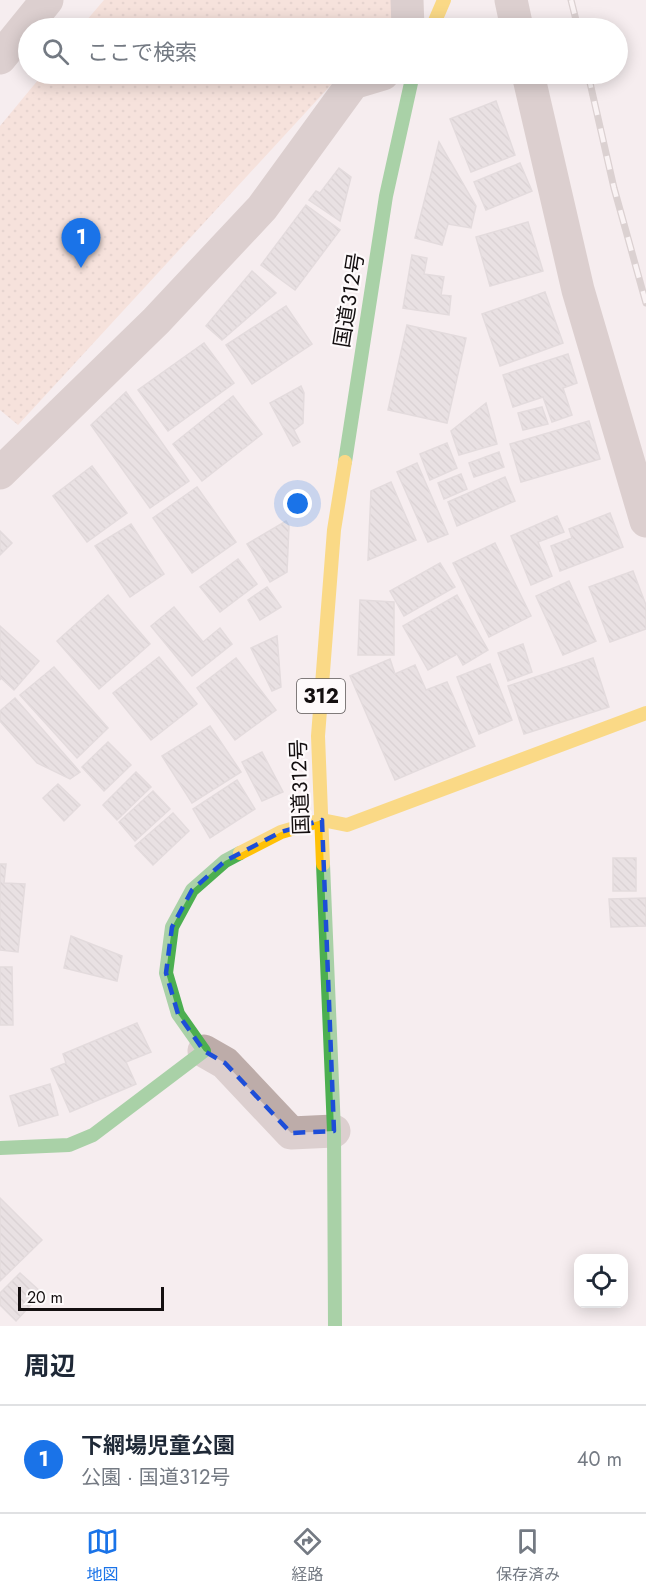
<!DOCTYPE html>
<html lang="ja">
<head>
<meta charset="utf-8">
<style>
	body { margin:0; font-family:Jost,"Noto Sans JP",sans-serif; background:#f6f6f7; color:#1f2937 }
	.controls { position:absolute; right:18px; bottom:18px; display:grid; overflow:hidden; border-radius:12px; box-shadow:0 3px 15px #0003 }
	.controls button { width:54px; height:54px; display:grid; place-items:center; padding:0; border:0; border-bottom:2px solid #e0e1e3; background:#fff; color:#1f2937; font:30px sans-serif }
	.scale { position:absolute; left:18px; bottom:15px; width:146px; box-sizing:border-box; padding-left:6px; border:3px solid #140f10; border-top:0; font-size:16px; line-height:21px; white-space:nowrap; color:#140f10; -webkit-text-stroke:4px #fefafb; paint-order:stroke }
	.you { position:absolute; left:298px; top:504px; width:21px; height:21px; margin:-15px; border:4px solid #fff; border-radius:50%; background:#1a73e8; box-shadow:0 0 0 9px #1a73e833 }
	.badge { display:grid; place-items:center; width:39px; height:39px; border-radius:50%; background:#1a73e8; color:#fff; font-size:20px; font-weight:700 }
	.pin { position:absolute; translate:-50% -50px; filter:drop-shadow(0 2px 3px #0008) }
	.pin::after { content:''; position:absolute; top:32px; width:21px; height:18px; background:inherit; clip-path:polygon(0 0,100% 0,50% 100%) }
	.list { margin:0; padding:0; list-style:none }
	h2 { display:flex; justify-content:space-between; align-items:center; height:78px; margin:0; padding:0 24px; font-size:26px }
	h2 small { font-size:20px; font-weight:400; color:#747a83 }
	.list li { display:grid; grid-template-columns:39px 1fr auto; gap:18px; align-items:center; box-sizing:border-box; height:108px; padding:0 24px; border-top:2px solid #e0e1e3 }
	.list b { display:block; font-size:22px; white-space:nowrap }
	.list p { margin:0; font-size:20px; white-space:nowrap; color:#747a83 }
	.list em { font-size:20px; font-style:normal; color:#747a83 }
	.icon { flex:none; width:33px; height:33px; fill:none; stroke:currentColor; stroke-width:2; stroke-linecap:round; stroke-linejoin:round }
	.map { position:relative; flex:none; width:646px; height:1326px; overflow:hidden }
	.search { position:absolute; background:#fff; box-shadow:0 3px 15px #0003; left:18px; right:18px; top:18px; height:66px; display:flex; align-items:center; gap:15px; box-sizing:border-box; padding:0 21px; border-radius:33px; color:#747a83; font-size:22px }
	.sheet { height:186px; background:#fff }
	nav { display:flex; justify-content:space-around; align-items:center; box-sizing:border-box; height:84px; border-top:2px solid #e0e1e3; background:#fff; font-size:16px; color:#747a83 }
	nav a { display:grid; justify-items:center; gap:3px }
	nav .on { color:#1a73e8 }
	.map>svg:first-child { display:block }
	.grass { fill:url(#grass-dots) }
	.building { fill:url(#building-back-hatch); stroke:#cdc6c8; stroke-width:1.5 }
	.lines { fill:none; stroke-linecap:round; stroke-linejoin:round }
	.street { stroke:#bdaca9; stroke-width:33 }
	.fast { stroke:#4caf50; stroke-width:14 }
	.slow { stroke:#ffc107; stroke-width:14 }
	.rail-casing { stroke:#bbafae; stroke-width:7 }
	.rail { stroke:#fefafb; stroke-width:4.5; stroke-dasharray:14; stroke-linecap:butt }
	.marked { fill:none; stroke:#1d4ed8; stroke-width:4.5; stroke-dasharray:12 8; stroke-linejoin:round }
	.labels { text-anchor:middle; dominant-baseline:central; stroke-width:4.5; stroke-linejoin:round; paint-order:stroke }
	.shield { fill:#fefafb; stroke:#5a5656; stroke-width:1.5 }
	.shield-label { font-size:20px; font-weight:bold; fill:#140f10 }
	.street-label { font-size:21px; fill:#140f10; stroke:#fefafb }
</style>
</head>
<body>
<div class="map">
<svg width="646" height="1326" viewBox="0 0 646 1326">
	<defs>
		<pattern id="grass-dots" width="8" height="8" patternUnits="userSpaceOnUse" patternTransform="scale(1.5)"><rect width="8" height="8" fill="#f7d4c6"/><path d="M2 2h.1M6 6h.1" fill="none" stroke="#d3b5a9" stroke-width="1.8" stroke-linecap="round"/></pattern>
		<pattern id="building-back-hatch" width="6" height="6" patternUnits="userSpaceOnUse" patternTransform="scale(1.5)"><rect width="6" height="6" fill="#dad3d5"/><path d="M-1 5l2 2M0 0l6 6M5-1l2 2" fill="none" stroke="#bab4b6"/></pattern>
	</defs>
	<rect width="100%" height="100%" fill="#f6edef"/>
	<g class="grass">
		<path d="M104,0H391L401,8L382,28H80Z"/>
		<path d="M43,74H341L18,425L0,410V126Z"/>
	</g>
	<g class="building">
		<path d="M496,101L515,155L471,172L450,119Z"/>
		<path d="M439,142L476,206L471,228L448,224L442,245L415,238Z"/>
		<path d="M520,163L532,191L486,210L474,182Z"/>
		<path d="M339,168L351,177L340,221L309,200L316,191L320,193Z"/>
		<path d="M306,205L340,230L295,290L261,265Z"/>
		<path d="M528,222L543,271L490,286L476,237Z"/>
		<path d="M412,255L427,258L424,274L444,277L441,295L451,296L449,315L403,308Z"/>
		<path d="M252,271L276,293L222,340L206,326Z"/>
		<path d="M545,292L563,343L500,366L482,314Z"/>
		<path d="M286,306L312,344L252,384L226,345Z"/>
		<path d="M407,325L466,338L447,423L388,410Z"/>
		<path d="M204,343L234,383L168,431L138,390Z"/>
		<path d="M568,354L577,383L563,388L572,415L552,422L543,397L513,407L503,375Z"/>
		<path d="M301,386L304,393L303,423L294,430L300,442L293,446L270,403Z"/>
		<path d="M126,392L189,481L150,508L91,425Z"/>
		<path d="M233,396L262,434L202,481L173,444Z"/>
		<path d="M486,403L497,444L459,455L451,431Z"/>
		<path d="M542,407L548,424L523,430L518,413Z"/>
		<path d="M589,421L600,459L521,482L510,444Z"/>
		<path d="M447,443L457,468L430,480L420,454Z"/>
		<path d="M499,452L504,467L474,477L469,463Z"/>
		<path d="M417,463L448,534L428,542L397,472Z"/>
		<path d="M92,466L127,513L87,542L53,496Z"/>
		<path d="M461,474L467,489L444,499L438,483Z"/>
		<path d="M505,477L515,501L457,526L448,502Z"/>
		<path d="M391,482L416,540L368,560L371,491Z"/>
		<path d="M197,487L236,542L192,573L153,518Z"/>
		<path d="M610,513L623,547L560,571L551,546L572,538L569,529Z"/>
		<path d="M557,516L564,532L538,542L552,576L531,585L511,536Z"/>
		<path d="M286,521L289,526L287,572L270,582L247,544Z"/>
		<path d="M131,524L164,574L130,597L95,546Z"/>
		<path d="M0,531L12,543L0,555Z"/>
		<path d="M495,543L531,616L489,637L453,563Z"/>
		<path d="M238,559L257,584L220,612L200,587Z"/>
		<path d="M440,563L455,587L404,616L390,591Z"/>
		<path d="M633,571L646,605V629L610,642L589,587Z"/>
		<path d="M569,581L596,641L563,655L536,596Z"/>
		<path d="M267,587L281,607L260,620L248,600Z"/>
		<path d="M108,595L150,644L99,689L57,641Z"/>
		<path d="M457,595L488,650L463,665L457,654L428,670L403,626Z"/>
		<path d="M360,600L394,602V655H358Z"/>
		<path d="M174,607L203,642L220,628L232,644L192,676L151,626Z"/>
		<path d="M0,626L39,661L14,690L1,678L0,680Z"/>
		<path d="M277,636L281,687L272,691L251,648Z"/>
		<path d="M523,644L532,672L508,681L498,653Z"/>
		<path d="M159,657L197,704L151,740L113,693Z"/>
		<path d="M236,658L276,710L235,740L197,688Z"/>
		<path d="M593,658L609,707L524,734L508,686Z"/>
		<path d="M390,659L395,674L415,665L426,690L447,682L475,746L395,780L350,676Z"/>
		<path d="M490,664L512,720L479,734L457,677Z"/>
		<path d="M54,667L108,728L77,758L20,695Z"/>
		<path d="M15,698L80,772L70,779L37,763L0,721V711Z"/>
		<path d="M210,726L241,772L192,803L162,756Z"/>
		<path d="M108,742L131,765L104,791L82,767Z"/>
		<path d="M262,752L283,792L262,801L242,762Z"/>
		<path d="M136,772L151,787L117,820L103,805Z"/>
		<path d="M237,780L255,809L210,838L193,809Z"/>
		<path d="M58,784L80,805L64,821L43,798Z"/>
		<path d="M153,791L170,809L135,841L119,822Z"/>
		<path d="M173,813L189,831L153,865L135,846Z"/>
		<rect x="613" y="858" width="23" height="33"/>
		<path d="M0,864H6L4,883L25,884L18,952L0,950Z"/>
		<path d="M646,898V926L611,927L609,899Z"/>
		<path d="M71,936L122,956L117,981L64,968Z"/>
		<path d="M0,967H12L13,1025H0Z"/>
		<path d="M137,1023L151,1052L126,1062L136,1084L70,1112L51,1069L66,1063L63,1054Z"/>
		<path d="M50,1084L58,1115L19,1126L10,1096Z"/>
		<path d="M0,1198L42,1240L0,1281Z"/>
		<path d="M20,1273L42,1293L16,1321L0,1305V1293Z"/>
	</g>
	<g class="lines">
		<g class="street">
			<path d="M407,0L408,28"/>
			<path d="M511,0L517,28"/>
			<path d="M0,58L47,0"/>
			<path d="M528,74L578,290L646,521"/>
			<path d="M0,473L156,321L262,208L353,83L383,74"/>
			<path d="M204,1051L225,1063L291,1133L334,1131"/>
		</g>
		<g class="fast">
			<path d="M345,462L386,196L413,74"/>
			<path d="M323,864L334,1131L335,1326"/>
			<path d="M0,1148L69,1145L93,1135L204,1051L178,1014L166,973L172,927L192,890L225,861L240,853"/>
		</g>
		<g class="slow">
			<path d="M432,28L444,0"/>
			<path d="M240,853L281,832L322,820L347,825L646,713"/>
			<path d="M323,864L318,736L334,530L345,462"/>
		</g>
		<defs>
			<g id="rail">
				<path d="M571,0L578,28"/>
				<path d="M588,74L614,188L646,303"/>
			</g>
		</defs>
		<use href="#rail" class="rail-casing"/>
		<use href="#rail" class="rail"/>
	</g>
	<path d="M0 0H646V1326H0ZM322,820L334,1131L291,1133L225,1063L204,1051L178,1014L166,973L172,927L192,890L225,861L281,832Z" fill="#f6edef" fill-opacity=".55" fill-rule="evenodd"/>
	<path class="marked" d="M322,820L334,1131L291,1133L225,1063L204,1051L178,1014L166,973L172,927L192,890L225,861L281,832Z"/>
	<g class="labels">
		<rect class="shield" x="297" y="679" width="48" height="34" rx="4.5"/>
		<g class="shield-label">
			<text x="321" y="696">312</text>
		</g>
		<g class="street-label">
			<text transform="translate(349 300) rotate(-81)">国道312号</text>
			<text transform="translate(300 787) rotate(-92)">国道312号</text>
		</g>
	</g>
</svg>
<div class="controls">
<button><svg class="icon" aria-label="locate" viewBox="0 0 24 24"><circle cx="12" cy="12" r="6"/><path d="M12 2v4M12 18v4M2 12h4M18 12h4"/></svg></button>
</div>
<div class="scale">20 m</div>
<div class="you"></div>
<div class="pin badge" style="left:81px;top:268px">1</div>
<div class="search"><svg class="icon" aria-label="search" viewBox="0 0 24 24"><circle cx="10" cy="10" r="6"/><path d="M15 15l6 6"/></svg>ここで検索</div>
</div>
<section class="sheet">
<h2>周辺<small></small></h2>
<ul class="list">
<li><span class="badge">1</span><div><b>下網場児童公園</b><p>公園 · 国道312号</p></div><em>40 m</em></li>
</ul>
</section>
<nav>
<a class="on"><svg class="icon" aria-label="map" viewBox="0 0 24 24"><path d="M3 6l6-2 6 2 6-2v14l-6 2-6-2-6 2zM9 4v14M15 6v14"/></svg>地図</a>
<a><svg class="icon" aria-label="directions" viewBox="0 0 24 24"><path d="M12 3l9 9-9 9-9-9zM9 14v-3h6M13 9l2 2-2 2"/></svg>経路</a>
<a><svg class="icon" aria-label="saved" viewBox="0 0 24 24"><path d="M7 4h10v16l-5-4-5 4z"/></svg>保存済み</a>
</nav>
</body>
</html>
